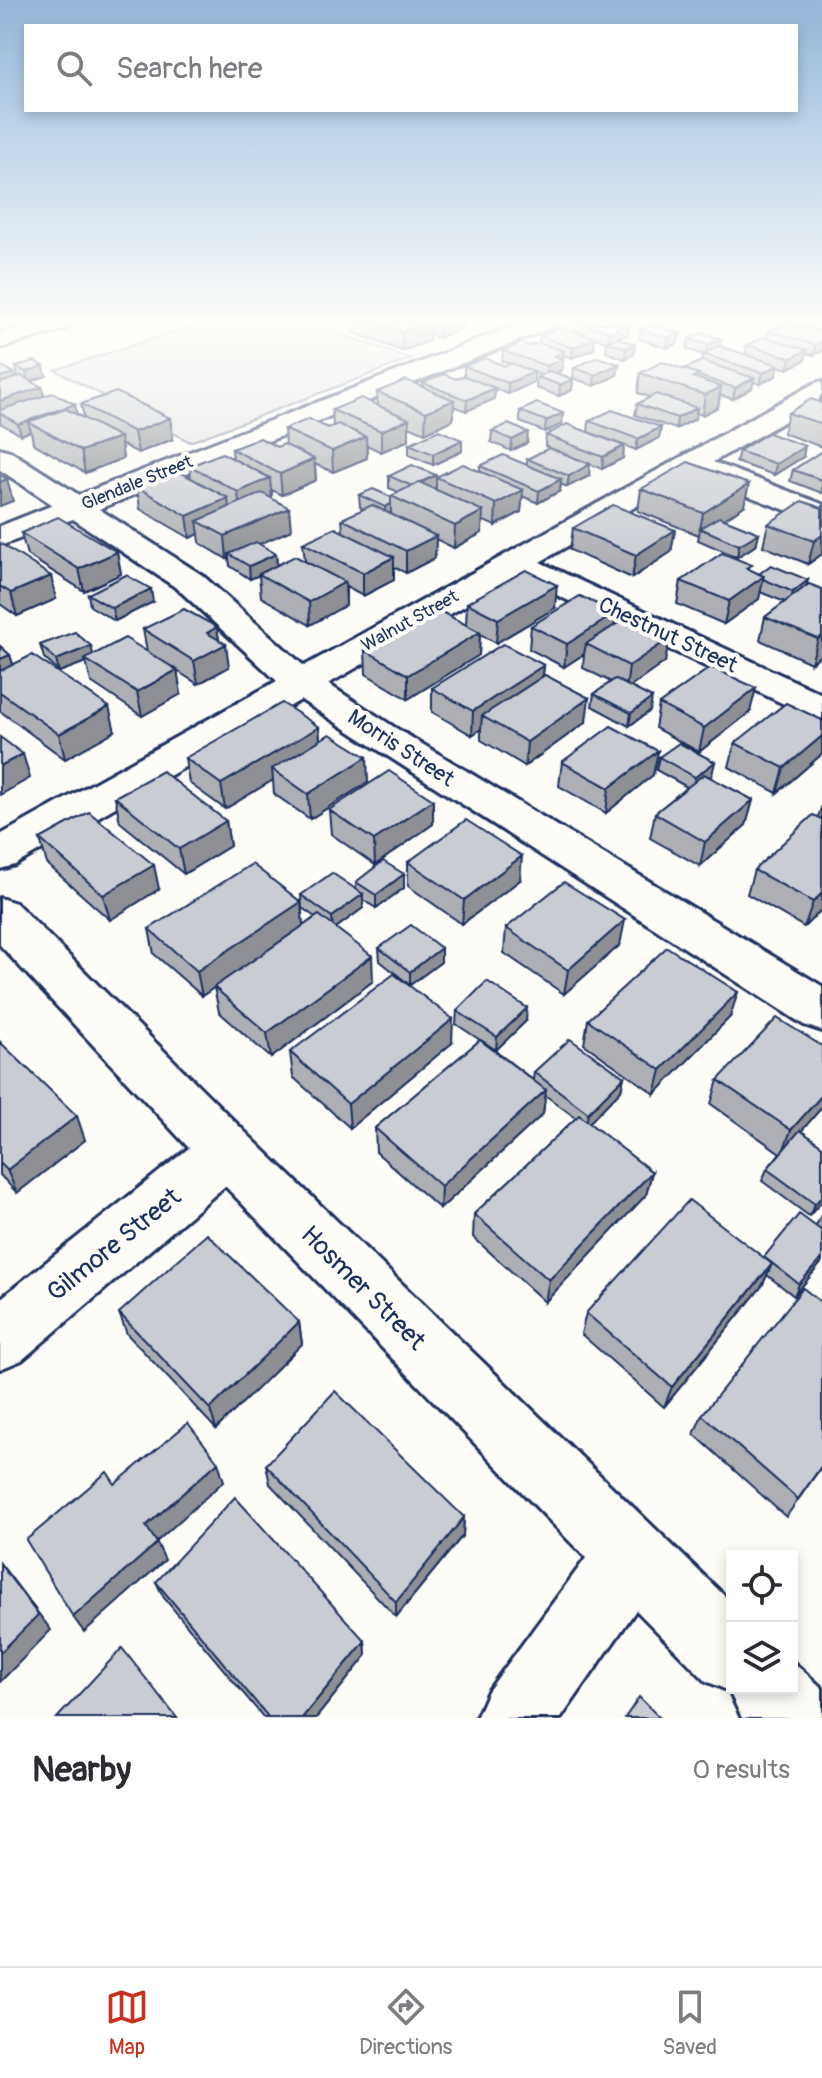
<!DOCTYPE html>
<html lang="en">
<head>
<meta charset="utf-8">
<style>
	body { margin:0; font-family:Pangolin,sans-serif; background:#f7f7f7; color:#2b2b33 }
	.controls { position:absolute; right:24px; bottom:24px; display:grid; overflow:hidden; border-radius:0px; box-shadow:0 4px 12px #0003 }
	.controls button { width:72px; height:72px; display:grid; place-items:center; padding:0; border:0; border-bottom:2px solid #e1e1e2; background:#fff; color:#2b2b33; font:40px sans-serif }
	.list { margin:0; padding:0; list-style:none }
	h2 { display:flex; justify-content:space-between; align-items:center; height:104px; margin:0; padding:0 32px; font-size:34px }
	h2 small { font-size:26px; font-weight:400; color:#7c7c81 }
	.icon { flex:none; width:44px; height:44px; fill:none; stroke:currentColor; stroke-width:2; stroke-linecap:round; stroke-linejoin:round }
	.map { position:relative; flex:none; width:822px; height:1718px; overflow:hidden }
	.search { position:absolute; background:#fff; box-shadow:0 4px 12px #0003; left:24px; right:24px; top:24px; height:88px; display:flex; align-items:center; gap:20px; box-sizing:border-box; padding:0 28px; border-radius:0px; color:#7c7c81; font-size:30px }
	.sheet { height:248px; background:#fff }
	nav { display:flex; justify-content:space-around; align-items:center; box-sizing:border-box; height:112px; border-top:2px solid #e1e1e2; background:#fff; font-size:22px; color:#7c7c81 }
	nav a { display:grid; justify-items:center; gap:4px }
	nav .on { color:#c8321e }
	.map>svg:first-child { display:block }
	.green { fill:#e0e1e3; stroke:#7e88a0; stroke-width:2 }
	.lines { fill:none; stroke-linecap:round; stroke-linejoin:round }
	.minor-casing { stroke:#1b2f5e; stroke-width:6 }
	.minor { fill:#fdfcf7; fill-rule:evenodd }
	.wall { fill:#adafb5; stroke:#1b2f5e; stroke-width:2 }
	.shaded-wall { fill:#8d8f94; stroke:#1b2f5e; stroke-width:2 }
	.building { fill:#c9ccd3; stroke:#1b2f5e; stroke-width:2 }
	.labels { text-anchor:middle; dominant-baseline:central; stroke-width:8; stroke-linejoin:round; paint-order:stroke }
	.far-street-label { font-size:18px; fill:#1b2f5e; stroke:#fdfcf7 }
	.street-label { font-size:22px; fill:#1b2f5e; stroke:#fdfcf7 }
	.near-street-label { font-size:26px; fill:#1b2f5e; stroke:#fdfcf7 }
</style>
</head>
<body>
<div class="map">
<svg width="822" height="1718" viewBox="0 0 822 1718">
	<rect width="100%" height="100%" fill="#fdfcf7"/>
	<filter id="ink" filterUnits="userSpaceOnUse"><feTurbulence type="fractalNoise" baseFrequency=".0125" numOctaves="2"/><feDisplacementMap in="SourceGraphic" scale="16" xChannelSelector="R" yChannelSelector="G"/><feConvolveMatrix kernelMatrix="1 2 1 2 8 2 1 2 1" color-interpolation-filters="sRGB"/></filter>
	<g filter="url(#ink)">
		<path class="green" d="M202,323H311L411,359L190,442L55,370Z"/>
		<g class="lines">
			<defs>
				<g id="minor">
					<path d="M35,323H72L68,328L0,348V333Z"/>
					<path d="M521,323H554L550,328L99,509L202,575L304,666L813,384L822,381V400L713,462L822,504V524L692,474L540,562L822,694V719L809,716L517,576L328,684L394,727L822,986V1031L804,1025L301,700L15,865L0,869V835L277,681L178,589L73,519L0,546V526L53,505L0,470V448L10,451L79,495Z"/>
					<path d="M0,898L16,903L247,1134L732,1603V1688H792V1661L822,1688V1718H742L729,1691L706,1681L636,1610L561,1718H476L488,1691L586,1558L225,1186L22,1360L0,1369V1299L189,1148L0,945Z"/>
				</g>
			</defs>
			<use href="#minor" class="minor-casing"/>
			<use href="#minor" class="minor"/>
		</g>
		<g class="wall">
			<path d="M353,323H464L463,328L438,338L429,334V341L402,351L353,332Z"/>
			<path d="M576,323L629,324L628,334L617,339L635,344L634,354L625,359L606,352L607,342L575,331Z"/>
			<path d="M793,323H822V351L814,355L806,353L805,360L788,369L778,366L776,376L760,384L753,382L752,388L733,399L720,395L718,407L702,415L696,413L695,419L676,429L635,415L637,404L650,397L638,393L640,373L684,369L702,361L703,355L687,349L689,339L745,355L747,345L767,337L769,331Z"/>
			<path d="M641,329L680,333L678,343L667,348L639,339Z"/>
			<path d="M540,336L594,349L572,358L563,355L562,370L555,373L573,379L572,390L559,396L536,388L537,377L541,375L534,373V382L508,394L495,389L494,399L466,411L454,406L453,420L425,433L409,426V440L381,452L367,445V458L333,472L315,464L316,480L282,495L272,490V499L291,530L259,544L276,554L277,565L305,561L303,543L343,532L342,519L364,509L360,507L359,495L391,497L399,492L389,488V476L436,475V487L433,488L436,490V477L480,472V466L527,465V459L589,476L567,487L561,484L560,491L538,503L522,496L521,512L495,526L482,520V533L454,548L436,539L435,558L406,573L394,567V580L363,596L346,587V605L310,625L261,597L259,575L250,579L230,566L229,558L227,559L200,543L199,534L190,538L140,509L137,487L191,479L190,466L233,459L232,449L277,447L285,445L284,429L328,428L333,426L332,410L378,406L377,392L423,388V383L456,379L464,376V366H505L510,364L502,361L503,351L529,346L539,343Z"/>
			<path d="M619,364L617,375L594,386L573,378L574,368Z"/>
			<path d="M0,365L14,373L15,378L18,377L16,367L46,376L31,382L42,387L44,396L84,418L81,404L170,418L173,439L138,453L121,444L123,458L85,473L33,443L31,431L21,435L0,423Z"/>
			<path d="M822,394V447L783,433L788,413L819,402Z"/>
			<path d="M520,411L562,424L545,432L520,422Z"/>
			<path d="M589,421L661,427L659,438L636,450L588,432Z"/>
			<path d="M492,431L527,443L511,451L491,442Z"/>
			<path d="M546,435L624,446L623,458L602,469L545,446Z"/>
			<path d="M462,440V451L433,465L409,455V444Z"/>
			<path d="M739,451L803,457L774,475L736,462Z"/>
			<path d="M822,451V493L790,481L793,470Z"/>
			<path d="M641,489L744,506L724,519L759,533L756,545L737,557L698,540L699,535L638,511Z"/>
			<path d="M822,508V554L808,564L763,546L768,524Z"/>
			<path d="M573,528L675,530L671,552L632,578L570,550Z"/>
			<path d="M21,533L117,552L121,574L84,591L27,555Z"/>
			<path d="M0,543L56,599L17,616L0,604Z"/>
			<path d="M750,570L759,574L806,586L822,654L811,663L760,640L765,617L785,602L760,592L759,599L724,624L677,604L681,581Z"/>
			<path d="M88,594L153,602L115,621L90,606Z"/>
			<path d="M467,603L555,608L496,643L480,634L479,655L408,699L366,674L365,650L466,625Z"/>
			<path d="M616,613L614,626L665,662L629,687L650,711L629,726L592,706L594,694L611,682L583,668L584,654L564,667L529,649L531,626Z"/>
			<path d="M217,627L219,640L229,667L198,684L177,671L181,694L142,716L91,682L86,662L59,672L44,658L40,645L93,655L147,652L143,629Z"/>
			<path d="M0,646L10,655L13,664L115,731L65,759L0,711Z"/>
			<path d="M544,665L543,677L586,722L525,766L481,740V729L472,735L432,712V688Z"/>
			<path d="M659,704L750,712L699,752L655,728Z"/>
			<path d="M822,720V754L777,793L729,767L735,743Z"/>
			<path d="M319,727L320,740L368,782L310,819L274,794L273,780L225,809L189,783L185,758Z"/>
			<path d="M658,751L653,775L606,813L559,786L562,762Z"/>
			<path d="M659,757L712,775L709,777L753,800L746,825L700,866L650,838L655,813L687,787L656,770Z"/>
			<path d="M115,797L226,821L230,846L184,874L120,822Z"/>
			<path d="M433,800V824L375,865L331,834L329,810Z"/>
			<path d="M822,805V909L804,927L747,894L754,870L818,817Z"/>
			<path d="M40,839L159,889L110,920L47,864Z"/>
			<path d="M408,862L520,880L462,924L408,886Z"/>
			<path d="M404,874V888L376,908L363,900V908L336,928L373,981L271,1058L219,1012L214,987L202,996L154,954L149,929L301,902L303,926L315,917L302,908L301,895L356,890V882Z"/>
			<path d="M506,928L620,945L564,994L504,953Z"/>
			<path d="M379,948H441V962L410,985L380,961Z"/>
			<path d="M457,1011L526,1021L496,1050L481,1040L533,1080L534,1072L624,1077L621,1090L589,1123L652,1172L646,1195L545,1302L473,1237L474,1214L576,1118L545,1095L543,1114L440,1209L376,1152L375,1128L480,1040L456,1024Z"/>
			<path d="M730,1017L655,1094L584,1044L588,1020Z"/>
			<path d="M0,1042L85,1140L17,1193L0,1175Z"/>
			<path d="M452,1043L350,1128L293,1077L290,1052Z"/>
			<path d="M822,1046V1107L801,1131L822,1146V1201L809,1216L762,1181L767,1169L780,1153L711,1104L718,1080Z"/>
			<path d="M822,1213V1262L794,1296L767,1275L762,1286L664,1407L581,1334L586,1313L764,1258L816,1226Z"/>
			<path d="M119,1313L299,1322L302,1344L216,1429L127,1334Z"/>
			<path d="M702,1415L822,1466L786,1517L694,1434Z"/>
			<path d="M266,1465L464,1517L463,1535L396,1617L270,1484Z"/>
			<path d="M156,1582L365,1641L366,1656L316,1718H264L164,1598Z"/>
		</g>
		<g class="shaded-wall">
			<path d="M427,323H429V341L402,351V332Z"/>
			<path d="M438,323H464L463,328L438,338Z"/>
			<path d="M629,324L628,334L608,342L609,332Z"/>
			<path d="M680,333L678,343L667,348L669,338Z"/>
			<path d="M595,338L594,349L572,358L573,348Z"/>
			<path d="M721,339L719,349L706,356L708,345Z"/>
			<path d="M822,342V351L814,355L816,345Z"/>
			<path d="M635,344L634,354L625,359L626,348Z"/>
			<path d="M807,350L805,360L788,369L791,358Z"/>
			<path d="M564,351L562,370L546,377L547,366L554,356Z"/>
			<path d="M619,364L617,375L594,386L595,375Z"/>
			<path d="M778,365L776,376L760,384L763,373Z"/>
			<path d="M44,366L46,376L28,382L26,372Z"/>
			<path d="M534,372V382L508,394V383Z"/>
			<path d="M14,373L17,383L0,389V377Z"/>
			<path d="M754,378L752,388L733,399L735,388Z"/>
			<path d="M573,379L572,390L559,396L560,385Z"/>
			<path d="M42,387L44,398L0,413V401Z"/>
			<path d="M721,387L718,407L702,415L705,395Z"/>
			<path d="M495,388L494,399L466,411L467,400Z"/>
			<path d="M454,400L453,420L425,433L426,412Z"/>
			<path d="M75,404L77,415L28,422L31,431L21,435L18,424Z"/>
			<path d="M697,408L695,419L676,429L677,418Z"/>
			<path d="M563,413L562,424L545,432L546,421Z"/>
			<path d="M170,418L173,439L138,453L134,432Z"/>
			<path d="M409,419V440L381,452V431Z"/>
			<path d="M661,427L659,438L636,450L638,439Z"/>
			<path d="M528,432L527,443L511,451L512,440Z"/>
			<path d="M120,437L123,458L85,473L81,451Z"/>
			<path d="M366,437L367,458L333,472L332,451Z"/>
			<path d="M462,440V451L433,465V454Z"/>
			<path d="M624,446L623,458L602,469L603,457Z"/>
			<path d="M805,446L803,457L774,475L776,464Z"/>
			<path d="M314,459L316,480L282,495L280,474Z"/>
			<path d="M590,464L589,476L567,487L569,476Z"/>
			<path d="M436,475V487L413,498V487Z"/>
			<path d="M270,478L272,500L240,514L238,492Z"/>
			<path d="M7,479L13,501L0,506V482Z"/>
			<path d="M561,479L560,491L538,503L539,491Z"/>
			<path d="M749,484L744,506L706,531L700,528L699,535L703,513Z"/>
			<path d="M523,490L521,512L495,526L496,504Z"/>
			<path d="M228,498L230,520L197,521L199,534L190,538L187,516Z"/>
			<path d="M391,504V516L385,519V507Z"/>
			<path d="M289,508L291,530L233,556L229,554V558L227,559L225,536Z"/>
			<path d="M483,511L482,533L454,548L455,526Z"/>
			<path d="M675,530L671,552L632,578L636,555Z"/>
			<path d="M759,533L756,545L737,557L739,545Z"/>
			<path d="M822,535V554L808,564L814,541Z"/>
			<path d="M436,536L435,558L406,573V551Z"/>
			<path d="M117,552L121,574L84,591L79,569Z"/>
			<path d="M276,554L277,567L250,579L249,566Z"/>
			<path d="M394,557V580L363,596V573Z"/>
			<path d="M51,576L56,599L17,616L11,593Z"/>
			<path d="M764,576L759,599L724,624L729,601Z"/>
			<path d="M808,580L805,592L790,604L793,592Z"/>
			<path d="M345,582L346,605L310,625L309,602Z"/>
			<path d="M557,585L555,608L496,643L498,619Z"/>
			<path d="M151,589L153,602L115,621L112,608Z"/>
			<path d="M616,613L613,636L586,644L584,654L564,667L567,644Z"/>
			<path d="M217,627L220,647L226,644L229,667L198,684L194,661L207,633Z"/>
			<path d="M480,632L479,655L408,699V675Z"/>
			<path d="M822,636V654L811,663L818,639Z"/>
			<path d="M670,638L665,662L626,690L629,666Z"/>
			<path d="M91,646L94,658L85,659L86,662L59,672L56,660Z"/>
			<path d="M10,655L14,668L0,674V659Z"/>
			<path d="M544,665L541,689L482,716L481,729L472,735L473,711Z"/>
			<path d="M177,670L181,694L142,716L137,692Z"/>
			<path d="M756,688L750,712L699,752L704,728Z"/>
			<path d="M589,698L586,722L525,766L527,742Z"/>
			<path d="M652,698L650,711L629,726L631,713Z"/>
			<path d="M109,707L115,731L65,759L59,734Z"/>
			<path d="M319,727L321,751L272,769L273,780L225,809L221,784Z"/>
			<path d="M822,736V754L777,793L784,768Z"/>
			<path d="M658,751L653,775L606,813L609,788Z"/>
			<path d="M23,754L30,778L0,795V766Z"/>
			<path d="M367,757L368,782L310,819L308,794Z"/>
			<path d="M715,762L712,775L692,790L695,777Z"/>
			<path d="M433,800V824L375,865L374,840Z"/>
			<path d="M753,800L746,825L700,866L705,842Z"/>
			<path d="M226,821L230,846L184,874L179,849Z"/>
			<path d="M522,856L520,880L462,924L464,900Z"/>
			<path d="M154,865L159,889L110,920L103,895Z"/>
			<path d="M404,874V888L376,908V895Z"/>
			<path d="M822,893V909L804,927L813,902Z"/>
			<path d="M363,894V908L333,930L332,917Z"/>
			<path d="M301,902L303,926L202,996L197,971Z"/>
			<path d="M625,920L620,945L564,994L568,970Z"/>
			<path d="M441,948V962L410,985V972Z"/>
			<path d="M372,956L373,981L271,1058L267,1033Z"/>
			<path d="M738,992L730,1017L655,1094L661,1070Z"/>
			<path d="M527,1008L526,1021L496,1050L497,1037Z"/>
			<path d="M453,1019L452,1043L350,1128L348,1104Z"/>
			<path d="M624,1077L621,1090L586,1126L588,1113Z"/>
			<path d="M546,1090L543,1114L440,1209L441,1186Z"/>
			<path d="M822,1095V1107L782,1154L791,1130Z"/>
			<path d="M77,1116L85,1140L17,1193L7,1170Z"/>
			<path d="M652,1172L646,1195L545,1302L549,1280Z"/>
			<path d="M822,1196V1201L809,1216L815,1204Z"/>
			<path d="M822,1258V1262L794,1296L799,1284Z"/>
			<path d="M772,1264L762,1286L664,1407L672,1387Z"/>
			<path d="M299,1322L302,1344L216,1429L210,1409Z"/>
			<path d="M218,1462L224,1481L154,1544L146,1526Z"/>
			<path d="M464,1517L463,1535L396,1617V1602Z"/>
			<path d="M157,1543L165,1560L84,1632L73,1617Z"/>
			<path d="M0,1563L51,1630L0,1682Z"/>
			<path d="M365,1641L366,1656L316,1718H302Z"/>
		</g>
		<g class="building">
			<path d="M378,323H427L402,332Z"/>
			<path d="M581,323H626L629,324L609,332Z"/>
			<path d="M784,323H789L822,332V342L816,345L769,331Z"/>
			<path d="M652,324L680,333L669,338L641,329Z"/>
			<path d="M561,327L595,338L573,348L540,336Z"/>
			<path d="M702,333L721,339L708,345L689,339Z"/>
			<path d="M764,337L807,350L791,358L747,345Z"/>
			<path d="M616,338L635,344L626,348L607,342Z"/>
			<path d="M521,343L529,346L538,343L564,351L554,356L563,359L547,366L503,351Z"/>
			<path d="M719,346L778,365L763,373L703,354Z"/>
			<path d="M597,357L619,364L595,375L574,368Z"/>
			<path d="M485,358L505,366L511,363L534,372L508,383L464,366Z"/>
			<path d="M34,361L44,366L26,372L16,367Z"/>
			<path d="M702,361L754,378L735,388L699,376V374L684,369Z"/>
			<path d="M662,362L699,374L693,377L721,387L705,395L640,373Z"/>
			<path d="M0,365L14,373L0,377Z"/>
			<path d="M550,371L573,379L560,385L537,377Z"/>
			<path d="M444,374L456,379L464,376L495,388L467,400L423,383Z"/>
			<path d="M21,376L42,387L0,401V383Z"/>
			<path d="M406,380L454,400L426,412L377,392Z"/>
			<path d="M116,392L170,418L134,432L81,404Z"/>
			<path d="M53,393L75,404L18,424L0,413V410Z"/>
			<path d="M656,394L697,408L677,418L637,404Z"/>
			<path d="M361,398L409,419L381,431L332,410Z"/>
			<path d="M811,399L822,403V424L788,413Z"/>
			<path d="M537,403L563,413L546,421L520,411Z"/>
			<path d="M66,409L120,437L81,451L28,422Z"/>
			<path d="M612,410L661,427L638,439L589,421Z"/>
			<path d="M309,419L328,428L338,424L366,437L332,451L284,429Z"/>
			<path d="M508,424L528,432L512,440L492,431Z"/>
			<path d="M567,424L624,446L603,457L546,435Z"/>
			<path d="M439,430L462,440L433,454L409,444Z"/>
			<path d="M768,433L805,446L776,464L739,451Z"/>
			<path d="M260,438L277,447L284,444L314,459L280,474L232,449Z"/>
			<path d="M549,448L590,464L569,476L527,459Z"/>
			<path d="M822,451V480L793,470Z"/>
			<path d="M222,453L270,478L238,492L190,466Z"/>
			<path d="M503,455L561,479L539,491L480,466Z"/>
			<path d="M688,462L749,484L703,513L641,489Z"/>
			<path d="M463,464L523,490L496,504L436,477Z"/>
			<path d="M412,465L436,475L412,486L389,476Z"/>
			<path d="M178,471L228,498L187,516L137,487Z"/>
			<path d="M0,475L7,479L0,482Z"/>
			<path d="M419,482L483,511L455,526L391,496Z"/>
			<path d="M373,489L391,497V504L385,507L359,495Z"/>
			<path d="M262,493L289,508L225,536L197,521Z"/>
			<path d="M802,501L822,508V535L814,541L768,524Z"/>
			<path d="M372,505L436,536L406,551L342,519Z"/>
			<path d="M613,505L675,530L636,555L573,528Z"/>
			<path d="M58,517L117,552L79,569L21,533Z"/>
			<path d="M719,517L759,533L739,545L700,528Z"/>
			<path d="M335,528L394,557L363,573L303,543Z"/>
			<path d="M256,542L276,554L249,566L229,554Z"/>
			<path d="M0,543L51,576L11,593L0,586Z"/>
			<path d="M722,553L752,565L746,568L764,576L729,601L681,581Z"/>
			<path d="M295,556L345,582L309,602L259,574Z"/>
			<path d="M771,565L808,580L793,592L763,579L764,576L759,574Z"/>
			<path d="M526,570L557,585L498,619L467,603Z"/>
			<path d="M126,575L151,589L112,608L88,594Z"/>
			<path d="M809,584L822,589V636L818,639L765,617Z"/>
			<path d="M580,596L616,613L567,644L531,626Z"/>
			<path d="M184,609L217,627L207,633L226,644L194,661L143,629Z"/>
			<path d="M436,609L480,632L408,675L365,650Z"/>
			<path d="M626,618L670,638L629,666L586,644Z"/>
			<path d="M75,632L91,646L56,660L40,645Z"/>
			<path d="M125,638L177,670L137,692L85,659Z"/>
			<path d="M503,644L544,665L473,711L432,688Z"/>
			<path d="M0,646L10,655L0,659Z"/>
			<path d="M32,655L109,707L59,734L0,692V671Z"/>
			<path d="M711,667L756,688L704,728L659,704Z"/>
			<path d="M545,675L589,698L527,742L482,716Z"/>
			<path d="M615,679L652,698L631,713L594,694Z"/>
			<path d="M282,703L319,727L221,784L185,758Z"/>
			<path d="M786,703L822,720V736L784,768L735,743Z"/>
			<path d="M611,726L658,751L609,788L562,762Z"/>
			<path d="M330,734L367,757L308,794L272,769Z"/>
			<path d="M0,737L23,754L0,766Z"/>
			<path d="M679,743L715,762L695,777L659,757Z"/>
			<path d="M162,771L226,821L179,849L115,797Z"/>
			<path d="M389,771L433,800L374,840L329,810Z"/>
			<path d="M704,774L753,800L705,842L655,813Z"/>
			<path d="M89,812L154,865L103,895L40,839Z"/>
			<path d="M813,815L822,819V893L813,902L754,870Z"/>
			<path d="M466,820L522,856L464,900L408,862Z"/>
			<path d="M383,861L404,874L376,895L356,882Z"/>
			<path d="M252,864L301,902L197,971L149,929Z"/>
			<path d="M332,873L363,894L332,917L301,895Z"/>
			<path d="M564,882L625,920L568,970L506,928Z"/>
			<path d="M319,915L372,956L267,1033L214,987Z"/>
			<path d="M411,925L441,948L410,972L379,948Z"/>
			<path d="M667,947L738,992L661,1070L588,1020Z"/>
			<path d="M394,974L453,1019L348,1104L290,1052Z"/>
			<path d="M487,981L527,1008L497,1037L457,1011Z"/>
			<path d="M777,1018L822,1046V1095L791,1130L718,1080Z"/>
			<path d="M570,1039L624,1077L588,1113L534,1072Z"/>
			<path d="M480,1040L546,1090L441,1186L375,1128Z"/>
			<path d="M0,1042L77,1116L7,1170L0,1163Z"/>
			<path d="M579,1115L652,1172L549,1280L474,1214Z"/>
			<path d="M800,1130L822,1146V1196L815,1204L767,1169Z"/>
			<path d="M689,1200L772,1264L672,1387L586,1313Z"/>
			<path d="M799,1214L822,1231V1258L799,1284L764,1257Z"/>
			<path d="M207,1234L299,1322L210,1409L119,1313Z"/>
			<path d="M803,1288L822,1303V1465L798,1499L702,1415Z"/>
			<path d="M335,1391L464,1517L396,1602L266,1465Z"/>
			<path d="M188,1423L218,1462L146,1526L157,1543L73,1617L26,1540L107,1472L115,1484Z"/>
			<path d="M235,1497L365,1641L302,1718H269L156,1582Z"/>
			<path d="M0,1564L38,1615L0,1653Z"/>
			<path d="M122,1648L177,1718H57Z"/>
			<path d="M639,1697L660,1718H625Z"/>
		</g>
	</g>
	<linearGradient id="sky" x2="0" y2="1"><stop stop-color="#93b6da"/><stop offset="0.57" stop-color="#fefefb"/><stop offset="1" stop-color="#fefefb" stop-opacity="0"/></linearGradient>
	<rect width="822" height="564" fill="url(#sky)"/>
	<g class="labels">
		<g class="far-street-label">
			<text transform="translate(137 483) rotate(-22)">Glendale Street</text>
			<text transform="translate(410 621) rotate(-29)">Walnut Street</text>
		</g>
		<g class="street-label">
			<text transform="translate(668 635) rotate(25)">Chestnut Street</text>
			<text transform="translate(401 748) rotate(33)">Morris Street</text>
		</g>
		<g class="near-street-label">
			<text transform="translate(114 1245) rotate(-39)">Gilmore Street</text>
			<text transform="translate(363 1288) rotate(45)">Hosmer Street</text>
		</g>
	</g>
</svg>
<div class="controls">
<button><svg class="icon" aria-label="locate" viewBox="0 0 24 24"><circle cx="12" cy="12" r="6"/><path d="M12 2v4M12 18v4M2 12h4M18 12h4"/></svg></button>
<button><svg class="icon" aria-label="layers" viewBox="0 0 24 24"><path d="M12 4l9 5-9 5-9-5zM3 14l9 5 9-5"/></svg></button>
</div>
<div class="search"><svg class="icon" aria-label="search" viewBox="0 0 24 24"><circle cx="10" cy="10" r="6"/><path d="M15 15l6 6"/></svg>Search here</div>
</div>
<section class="sheet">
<h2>Nearby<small>0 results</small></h2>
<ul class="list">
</ul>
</section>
<nav>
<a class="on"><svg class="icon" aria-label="map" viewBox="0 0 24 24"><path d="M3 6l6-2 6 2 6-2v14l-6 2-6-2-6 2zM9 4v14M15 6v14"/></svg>Map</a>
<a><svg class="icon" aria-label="directions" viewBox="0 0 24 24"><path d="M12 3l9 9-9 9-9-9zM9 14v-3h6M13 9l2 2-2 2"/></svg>Directions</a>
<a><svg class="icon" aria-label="saved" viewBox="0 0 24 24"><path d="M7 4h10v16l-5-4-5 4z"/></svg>Saved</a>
</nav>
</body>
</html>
